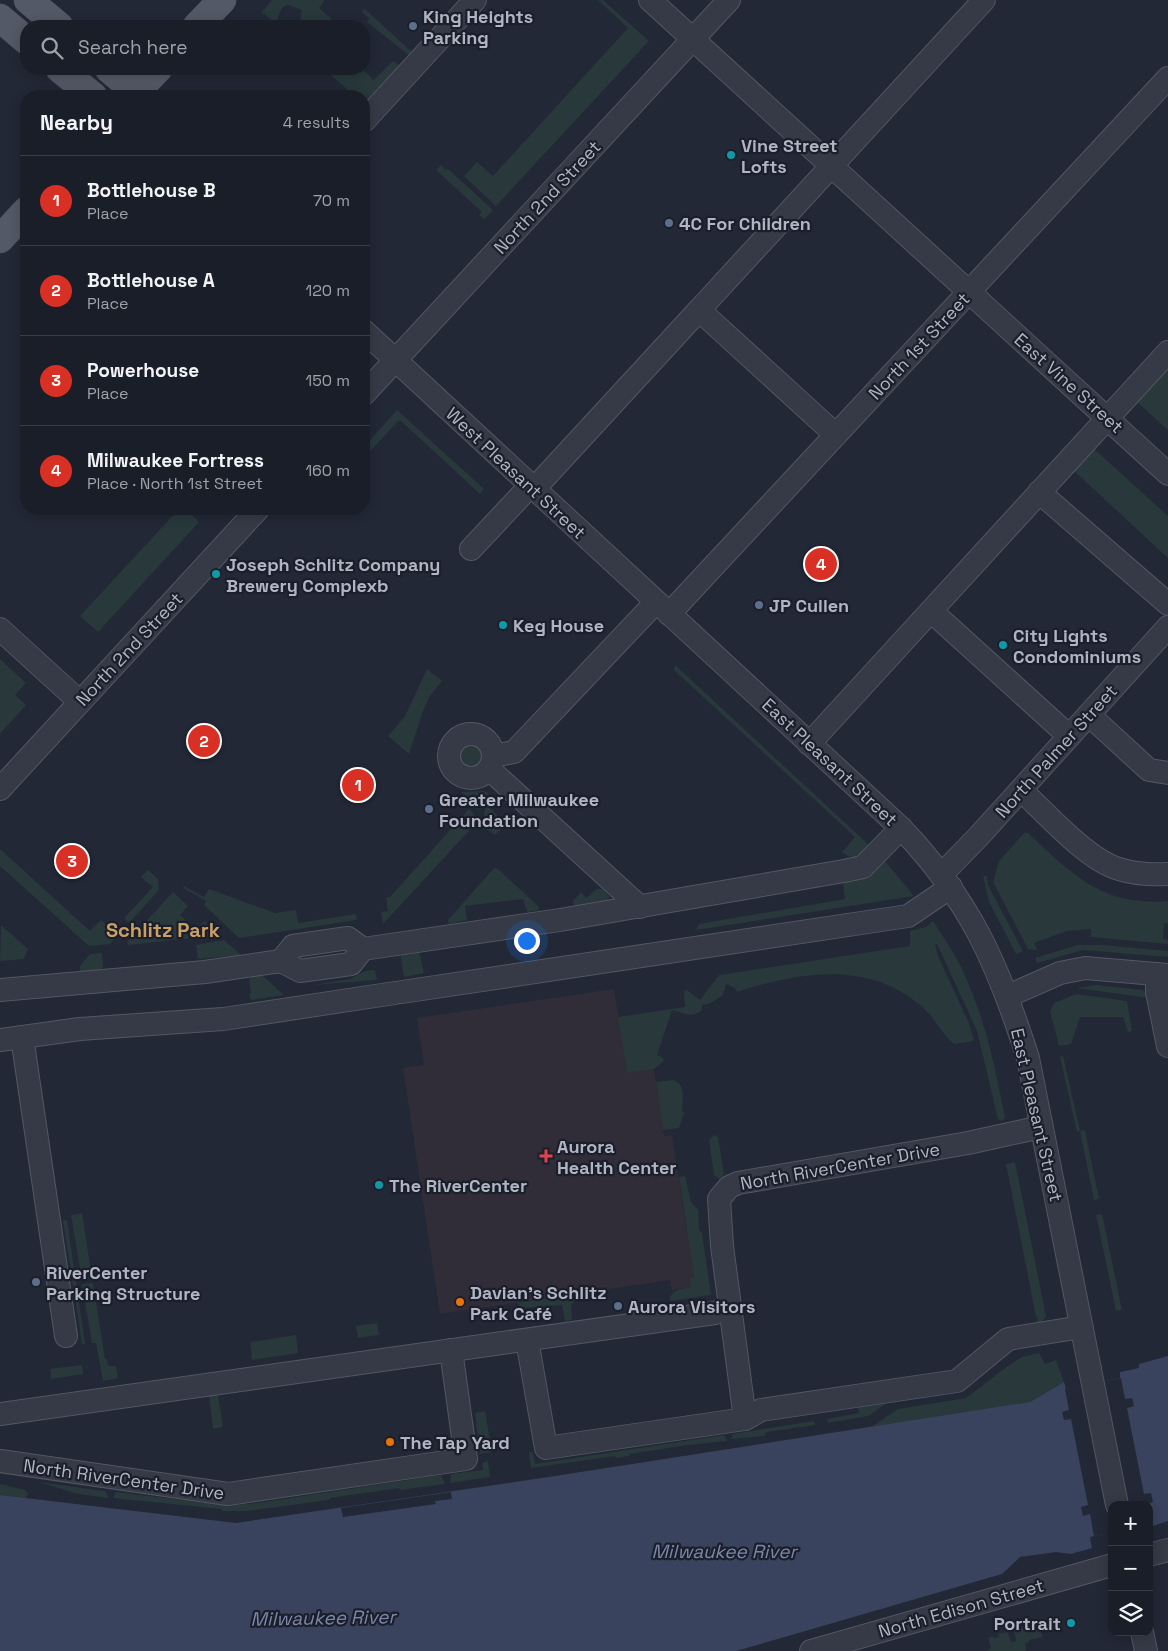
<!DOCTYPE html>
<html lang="en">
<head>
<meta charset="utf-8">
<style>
	body { margin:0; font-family:"Space Grotesk",sans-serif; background:#272b34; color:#f1f3f6 }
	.controls { position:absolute; right:15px; bottom:15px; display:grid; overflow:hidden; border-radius:10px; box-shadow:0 2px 12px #0003 }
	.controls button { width:45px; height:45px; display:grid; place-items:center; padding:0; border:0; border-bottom:1px solid #383c45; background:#1a1e28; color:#f1f3f6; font:25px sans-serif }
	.you { position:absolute; left:526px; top:940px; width:18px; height:18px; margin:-12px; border:4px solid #fff; border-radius:50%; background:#1a73e8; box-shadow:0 0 0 8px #1a73e833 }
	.badge { display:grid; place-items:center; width:32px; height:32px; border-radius:50%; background:#d93025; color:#fff; font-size:16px; font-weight:700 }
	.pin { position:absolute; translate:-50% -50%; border:2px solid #fff; box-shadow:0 1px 5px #0006 }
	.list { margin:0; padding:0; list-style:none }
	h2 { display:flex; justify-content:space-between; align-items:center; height:65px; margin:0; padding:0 20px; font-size:21px }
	h2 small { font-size:16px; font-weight:400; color:#9fa2a8 }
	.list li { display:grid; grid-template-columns:32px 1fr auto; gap:15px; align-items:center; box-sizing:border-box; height:90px; padding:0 20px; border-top:1px solid #383c45 }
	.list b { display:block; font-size:19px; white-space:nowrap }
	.list p { margin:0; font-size:16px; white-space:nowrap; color:#9fa2a8 }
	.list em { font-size:16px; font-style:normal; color:#9fa2a8 }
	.icon { flex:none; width:28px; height:28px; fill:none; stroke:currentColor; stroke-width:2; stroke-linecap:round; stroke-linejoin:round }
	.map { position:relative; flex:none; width:1168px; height:1651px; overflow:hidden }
	.search { position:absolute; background:#1a1e28; box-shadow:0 2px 12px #0003; left:20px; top:20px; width:350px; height:55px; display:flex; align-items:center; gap:12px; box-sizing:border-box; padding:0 18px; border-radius:20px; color:#9fa2a8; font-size:19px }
	.panel { position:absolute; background:#1a1e28; box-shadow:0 2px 12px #0003; left:20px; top:90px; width:350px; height:425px; border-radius:20px }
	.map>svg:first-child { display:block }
	.medical { fill:#302d38 }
	.green { fill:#28383b }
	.water { fill:#39435e }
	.pier { fill:#222836 }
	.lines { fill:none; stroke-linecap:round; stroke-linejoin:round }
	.minor-casing { stroke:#535764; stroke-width:24 }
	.major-casing { stroke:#3f4350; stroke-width:29 }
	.minor { stroke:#353a46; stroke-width:22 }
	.major { stroke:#535966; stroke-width:28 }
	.service-dot { fill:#5c6f8a; stroke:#1b1f2b; stroke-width:2 }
	.culture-dot { fill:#0f9aa8; stroke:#1b1f2b; stroke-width:2 }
	.health-dot { fill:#e0444e; stroke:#1b1f2b; stroke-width:2 }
	.food-dot { fill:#e8710a; stroke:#1b1f2b; stroke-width:2 }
	.labels { text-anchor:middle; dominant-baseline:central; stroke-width:4.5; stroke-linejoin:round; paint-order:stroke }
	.poi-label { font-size:18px; font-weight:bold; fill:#b0b4c3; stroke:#1b1f2b; text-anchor:start }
	.street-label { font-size:18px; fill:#b0b4c3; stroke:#1b1f2b }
	.water-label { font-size:19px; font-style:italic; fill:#7b87a9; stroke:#1b1f2b }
	.quarter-label { font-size:20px; font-weight:bold; fill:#c99f65; stroke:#1b1f2b }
</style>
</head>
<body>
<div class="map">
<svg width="1168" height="1651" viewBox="0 0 1168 1651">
	<rect width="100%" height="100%" fill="#222836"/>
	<path class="medical" d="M614,989L627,1072L654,1069L664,1136L672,1135L694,1278L691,1287L672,1290L670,1280L440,1314L403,1068L424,1065L417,1018Z"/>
	<g class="green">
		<path d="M272,0H323L324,1L319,8L339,26H299L302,10L288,5C282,6 278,13 278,20L285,26H278L262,12Z"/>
		<path d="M598,0H603L649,41L496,206L464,176L477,162L493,176L628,28Z"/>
		<path d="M365,9L413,53L410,56L367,22L370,19L362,12Z"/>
		<path d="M393,61L401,66L364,105V96H355L324,69H362L374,80Z"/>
		<path d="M441,165L446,170L448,169L493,210L484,219L479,215L482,212L436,170Z"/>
		<path d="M1168,366V430L1136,401Z"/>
		<path d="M397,410L484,489L480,494L401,421H398L364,458V447Z"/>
		<path d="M1093,448L1168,516V558L1072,469Z"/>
		<path d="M179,509H186L199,522L98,632L80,616Z"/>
		<path d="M0,659L26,683L15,695L26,705L0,734Z"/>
		<path d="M675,665L868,844L857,858L848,856L842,852L855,837L674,670Z"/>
		<path d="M427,669L442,681L429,697L423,711L409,754L388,736L405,716Z"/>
		<circle cx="470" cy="757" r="12"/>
		<path d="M483,791L489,793L482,800L478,810L461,792Z"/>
		<path d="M486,804L506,824L495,835L482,826Z"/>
		<path d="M469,809L478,819L477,822L383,924L381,912L388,911L386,898L390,897Z"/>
		<path d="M1024,833H1028C1072,874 1103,907 1168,901V923H1164L1163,939L1168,940V944L1091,937V929L1067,931L1034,943L1037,950L1028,949L993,882L999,861Z"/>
		<path d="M0,849L90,931L101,920L118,935L110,944L89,946L0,866Z"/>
		<path d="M885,861L914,896L696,930L699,924L845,899L843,885L846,881L876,869Z"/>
		<path d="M494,868L498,869L538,906L539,910L527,912L523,899L465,906L467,920L449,924L448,920Z"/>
		<path d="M148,870L158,879L159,890L129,923L124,918L153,887L141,877Z"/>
		<path d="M983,876H987L988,885L1023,951L1016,954L989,902Z"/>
		<path d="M184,886L204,897L209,889L275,913L296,910L298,923L356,914L357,920L239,938L204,905L206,901L183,888Z"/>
		<path d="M597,889H602L609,896L608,900L574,906L573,901L581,892L586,898Z"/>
		<path d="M173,892L188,906L180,915L196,930L204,921L219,935L128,945L127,942Z"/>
		<path d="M933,921C945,940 958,958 966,978C986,1023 996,1070 1005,1118L1002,1121L998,1119L977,1031L937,944L935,945L938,956L969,1023L974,1041L954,1044C941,1033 934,1017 921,1006C868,960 799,972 737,992L735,988L726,984L723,995L709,1004L702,1005V1010C691,1019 685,1013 672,1010L657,1055L663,1058L664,1061L654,1069L627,1073L618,1017L685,1007L684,991L687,990L700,1000L719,975L910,946V931L926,927Z"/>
		<path d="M1,925L28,949L24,959L0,961Z"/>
		<path d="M224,940L241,955L198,959L196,945Z"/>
		<path d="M1078,945H1103L1168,951V957L1083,950L1037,963L1035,958Z"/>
		<path d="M419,951L424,973L404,977L400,953Z"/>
		<path d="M102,953L103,967L100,970L80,971V966L90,954Z"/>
		<path d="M375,970L377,980L313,985L350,979L365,971Z"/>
		<path d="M262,975L284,995L251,1000L249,994L251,993L249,980L252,977Z"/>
		<path d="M1096,985L1143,990L1149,998L1076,988Z"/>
		<path d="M1076,994L1127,1001L1132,1031L1128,1032L1123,1017H1080L1071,1044L1059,1046L1050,1011L1054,1003Z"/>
		<path d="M1063,1056L1080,1131L1077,1132L1060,1057Z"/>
		<path d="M672,1080C687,1084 682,1098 682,1111L684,1113L679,1128L663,1130L656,1082Z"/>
		<path d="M1085,1130L1099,1199L1094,1200L1080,1131Z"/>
		<path d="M714,1135L718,1137L724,1174L720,1179L714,1175L709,1140Z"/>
		<path d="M1015,1162L1046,1316L1042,1322L1037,1323L1038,1317H1036L1006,1164Z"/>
		<path d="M685,1176L691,1202L698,1210L699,1230L702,1233L711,1295L670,1301C669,1290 682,1289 691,1287L690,1278H694L679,1177Z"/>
		<path d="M82,1213L92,1278L82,1280L71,1215Z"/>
		<path d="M1102,1214L1122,1310L1116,1311L1096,1215Z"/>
		<path d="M63,1220H67L85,1344H82Z"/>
		<path d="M93,1283L105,1359H107L108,1366H116L118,1378L103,1381L96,1343H92L82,1284Z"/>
		<path d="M571,1295L574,1301L571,1305L572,1320L565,1321L562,1305L522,1308L517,1303Z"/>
		<path d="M377,1323L379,1335L358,1338L356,1326Z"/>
		<path d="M296,1335L298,1353L252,1360L250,1342Z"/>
		<path d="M1039,1353L1045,1364L1056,1360L1064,1382L1030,1402L871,1427L898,1409L966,1398L1009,1365L1022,1357Z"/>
		<path d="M82,1365L83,1374L51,1379L50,1369Z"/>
		<path d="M218,1395L223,1427L213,1429L209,1396Z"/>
		<path d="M890,1401L868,1416L828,1423L827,1419L859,1413L858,1406Z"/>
		<path d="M485,1411L492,1452L480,1454L475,1413Z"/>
		<path d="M814,1421L815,1425L767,1432L764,1436L731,1439L733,1434Z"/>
		<path d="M724,1435L727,1441L688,1445L629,1454V1456L616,1458L615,1456L531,1468L529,1452H533L535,1464Z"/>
		<path d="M488,1461L490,1477L450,1483L451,1474L483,1470L482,1463Z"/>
		<path d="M441,1475L445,1484L400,1490L399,1488L330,1498L329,1500L247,1511H222L221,1509L113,1498L116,1492L223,1505L250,1504Z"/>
		<path d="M39,1482L105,1491L109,1498L78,1494Z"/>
		<path d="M0,1484L25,1490L28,1494L26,1498L0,1495Z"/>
		<path d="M1037,1623L1043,1637L1029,1640V1642L1025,1643L1026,1651H987L991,1648L988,1638L993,1636L994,1638L999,1637L998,1634L1008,1632L1011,1642L1016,1641L1014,1630Z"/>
	</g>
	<path class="water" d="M1168,1356V1521L1150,1527L1149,1505H1112V1532L1090,1537L1092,1548L1071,1554L1056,1552L1020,1557L1002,1574L736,1651H0V1495L236,1523L555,1476L1030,1402L1064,1382L1066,1389L1120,1378V1372L1139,1368V1364Z"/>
	<g class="pier">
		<path d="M1121,1378L1125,1399L1132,1398L1134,1406L1127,1408L1144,1494L1151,1493L1153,1502L1146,1505H1112V1532L1094,1536L1090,1514L1083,1516L1081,1507L1088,1505L1071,1419L1064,1420L1062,1412L1069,1410L1065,1389Z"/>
		<path d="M451,1492L452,1499L435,1501L436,1504L343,1517L341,1508Z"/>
	</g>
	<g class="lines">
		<defs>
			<g id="minor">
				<path d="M650,0L1168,474"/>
				<path d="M364,121L475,0"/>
				<path d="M364,331L901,828C970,900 998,964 1028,1058L1117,1505"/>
				<path d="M364,394L729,0"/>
				<path d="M836,435L699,310L984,0"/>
				<path d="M534,489L699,310"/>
				<path d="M1039,492L1168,604"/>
				<path d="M471,549L530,486"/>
				<path d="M931,611L1069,736"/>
				<path d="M669,614L1168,78"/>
				<path d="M0,629L80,702"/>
				<path d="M1089,715L1149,770L1168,773"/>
				<circle cx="471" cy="756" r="22"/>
				<path d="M809,744L1168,352"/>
				<path d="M493,756L514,752L656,602"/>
				<path d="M489,769L640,907"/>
				<path d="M0,789L258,509"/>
				<path d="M1021,790C1045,812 1087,860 1119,869C1135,874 1151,875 1168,874"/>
				<path d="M942,874L979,836L1168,627"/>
				<path d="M363,949L351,964L300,971L281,961L293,946L348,938L363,949L560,920L844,871L863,867L901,828"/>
				<path d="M1157,974V992L1168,1046"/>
				<path d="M0,990L205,972L281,961"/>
				<path d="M402,992L908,916L951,887"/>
				<path d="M1008,996L1060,973L1085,968L1168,975"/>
				<path d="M22,1037L66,1336"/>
				<path d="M0,1040L80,1029L223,1019L395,993"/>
				<path d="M527,1340L546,1448L745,1419L761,1410L957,1381L1008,1339L1081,1327"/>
				<path d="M0,1414L715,1313L730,1306"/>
				<path d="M745,1419L722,1246L719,1199L729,1187L738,1183L968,1143L1041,1127"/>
				<path d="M0,1461L228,1494L466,1459L451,1350"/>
				<path d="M1149,1555L1168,1550"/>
				<path d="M1142,1632L1146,1651"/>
				<path d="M811,1651L1112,1565"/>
			</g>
			<g id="major">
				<path d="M28,0L59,26"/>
				<path d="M0,18L26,40"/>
				<path d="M197,26L222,0"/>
				<path d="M60,69L93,96"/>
				<path d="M109,69L136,92"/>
				<path d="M132,96L158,69"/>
				<path d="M0,239L26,211"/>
			</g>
		</defs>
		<use href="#minor" class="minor-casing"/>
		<use href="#major" class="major-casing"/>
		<use href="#minor" class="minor"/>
		<use href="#major" class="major"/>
	</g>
	<g class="service-dot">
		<circle cx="413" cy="26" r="5"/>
		<circle cx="669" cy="223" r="5"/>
		<circle cx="759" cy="605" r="5"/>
		<circle cx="429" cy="809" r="5"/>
		<circle cx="36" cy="1282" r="5"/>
		<circle cx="618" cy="1306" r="5"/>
	</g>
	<g class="culture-dot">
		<circle cx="731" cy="155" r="5"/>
		<circle cx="216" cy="574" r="5"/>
		<circle cx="503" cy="625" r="5"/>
		<circle cx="1003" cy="645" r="5"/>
		<circle cx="379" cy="1185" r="5"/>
		<circle cx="1071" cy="1623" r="5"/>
	</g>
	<path class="health-dot" d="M543.5 1148.5h5v5h5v5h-5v5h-5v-5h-5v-5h5z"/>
	<g class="food-dot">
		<circle cx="460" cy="1302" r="5"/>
		<circle cx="390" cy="1442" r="5"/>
	</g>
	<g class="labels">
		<g class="poi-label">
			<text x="423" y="16">King Heights<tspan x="423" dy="21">Parking</tspan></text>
			<text x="741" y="145">Vine Street<tspan x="741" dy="21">Lofts</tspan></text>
			<text x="679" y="223">4C For Children</text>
			<text x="226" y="564">Joseph Schlitz Company<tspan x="226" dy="21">Brewery Complexb</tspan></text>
			<text x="769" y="605">JP Cullen</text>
			<text x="513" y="625">Keg House</text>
			<text x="1013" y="635">City Lights<tspan x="1013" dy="21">Condominiums</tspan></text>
			<text x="439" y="799">Greater Milwaukee<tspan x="439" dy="21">Foundation</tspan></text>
			<text x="557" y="1146">Aurora<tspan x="557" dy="21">Health Center</tspan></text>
			<text x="389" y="1185">The RiverCenter</text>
			<text x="46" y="1272">RiverCenter<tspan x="46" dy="21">Parking Structure</tspan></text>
			<text x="470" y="1292">Davian's Schlitz<tspan x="470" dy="21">Park Café</tspan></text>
			<text x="628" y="1306">Aurora Visitors</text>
			<text x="400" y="1442">The Tap Yard</text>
			<text x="1061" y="1623" text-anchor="end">Portrait</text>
		</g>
		<g class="street-label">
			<text transform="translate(547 197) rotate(-47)">North 2nd Street</text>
			<text transform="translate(919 346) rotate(-47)">North 1st Street</text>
			<text transform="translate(1069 383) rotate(42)">East Vine Street</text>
			<text transform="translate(516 473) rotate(43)">West Pleasant Street</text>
			<text transform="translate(129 649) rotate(-47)">North 2nd Street</text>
			<text transform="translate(1056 751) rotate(-48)">North Palmer Street</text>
			<text transform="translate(830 762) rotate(43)">East Pleasant Street</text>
			<text transform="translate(1037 1115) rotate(77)">East Pleasant Street</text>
			<text transform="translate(840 1166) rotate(-10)">North RiverCenter Drive</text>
			<text transform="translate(124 1479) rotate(8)">North RiverCenter Drive</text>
			<text transform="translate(961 1608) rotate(-16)">North Edison Street</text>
		</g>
		<g class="water-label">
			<text x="724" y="1551">Milwaukee River</text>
			<text transform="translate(323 1618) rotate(-1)">Milwaukee River</text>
		</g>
		<g class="quarter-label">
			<text x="163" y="930">Schlitz Park</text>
		</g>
	</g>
</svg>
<div class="controls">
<button>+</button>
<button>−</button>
<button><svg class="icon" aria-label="layers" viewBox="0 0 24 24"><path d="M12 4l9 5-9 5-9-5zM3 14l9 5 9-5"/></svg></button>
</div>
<div class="you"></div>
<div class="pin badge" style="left:358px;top:785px">1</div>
<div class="pin badge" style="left:204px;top:741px">2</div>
<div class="pin badge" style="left:72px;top:861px">3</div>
<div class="pin badge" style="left:821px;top:564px">4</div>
<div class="search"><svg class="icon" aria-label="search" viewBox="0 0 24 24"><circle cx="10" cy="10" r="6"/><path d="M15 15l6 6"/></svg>Search here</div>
<section class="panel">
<h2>Nearby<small>4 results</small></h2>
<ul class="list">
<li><span class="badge">1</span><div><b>Bottlehouse B</b><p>Place</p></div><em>70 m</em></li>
<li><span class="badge">2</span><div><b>Bottlehouse A</b><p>Place</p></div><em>120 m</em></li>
<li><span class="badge">3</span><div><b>Powerhouse</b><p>Place</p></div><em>150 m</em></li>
<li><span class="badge">4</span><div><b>Milwaukee Fortress</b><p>Place · North 1st Street</p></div><em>160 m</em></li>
</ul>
</section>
</div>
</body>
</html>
